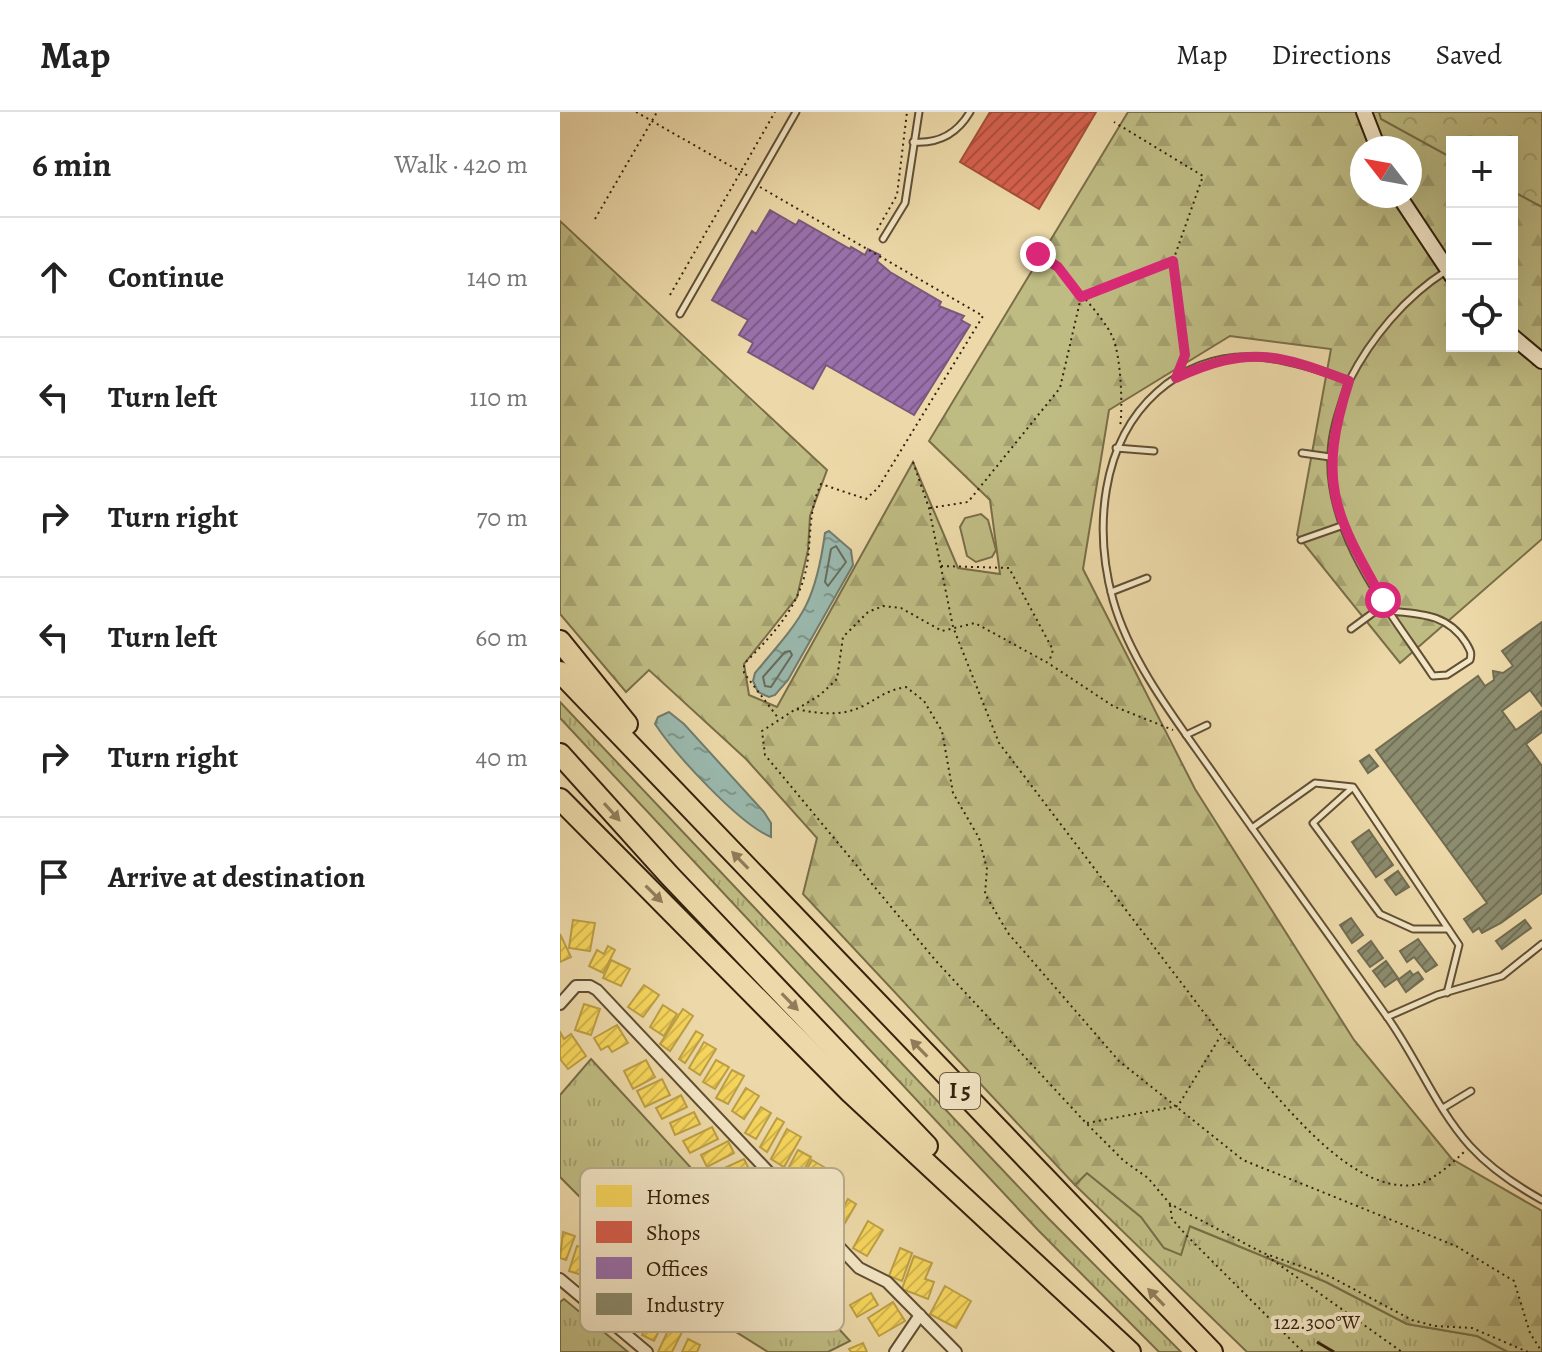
<!DOCTYPE html>
<html lang="en">
<head>
<meta charset="utf-8">
<style>
	body { margin:0; font-family:Alegreya,serif; background:#f6f6f6; color:#222 }
	.controls { position:absolute; right:24px; top:24px; display:grid; overflow:hidden; border-radius:0px; box-shadow:0 8px 32px #0002 }
	.controls button { width:72px; height:72px; display:grid; place-items:center; padding:0; border:0; border-bottom:2px solid #e0e0e0; background:#fff; color:#222; font:40px sans-serif }
	.compass { position:absolute; left:790px; top:24px; width:72px; height:72px; border-radius:50%; background:#fff; box-shadow:0 8px 32px #0002; rotate:301deg }
	.stop { position:absolute; width:24px; height:24px; margin:-18px; border:6px solid #db2777; border-radius:50%; background:#fff }
	.stop.end { background:#db2777; border-color:#fff; box-shadow:0 2px 8px #0008 }
	.list { margin:0; padding:0; list-style:none }
	h2 { display:flex; justify-content:space-between; align-items:center; height:104px; margin:0; padding:0 32px; font-size:34px }
	h2 small { font-size:26px; font-weight:400; color:#767676 }
	.list li { display:grid; grid-template-columns:52px 1fr auto; gap:24px; align-items:center; box-sizing:border-box; height:120px; padding:0 32px; border-top:2px solid #e0e0e0 }
	.list b { display:block; font-size:30px; white-space:nowrap }
	.list em { font-size:26px; font-style:normal; color:#767676 }
	.icon { flex:none; width:44px; height:44px; fill:none; stroke:currentColor; stroke-width:2; stroke-linecap:round; stroke-linejoin:round }
	.map { position:relative; flex:none; width:982px; height:1240px; overflow:hidden }
	header { display:flex; align-items:center; gap:48px; box-sizing:border-box; height:112px; padding:0 40px; background:#fff; border-bottom:2px solid #e0e0e0 }
	header strong { font-size:38px }
	nav { display:flex; gap:44px; margin-inline-start:auto; font-size:28px }
	main { display:flex }
	aside { flex:1; background:#fff }
	.map>svg:first-child { display:block }
	.grass { fill:url(#grass-tufts); stroke:#796e48; stroke-width:2 }
	.forest { fill:url(#forest-firs); stroke:#796e48; stroke-width:2; fill-rule:evenodd }
	.park { fill:url(#park-crowns); stroke:#796e48; stroke-width:2 }
	.garden { fill:#bfbc83; stroke:#796e48; stroke-width:2 }
	.water { fill:url(#water-ripples); stroke:#717c6d; stroke-width:2 }
	.homes { fill:url(#homes-hatch); stroke:#bc9f44; stroke-width:2 }
	.shops { fill:url(#shops-hatch); stroke:#a54d3a; stroke-width:2 }
	.offices { fill:url(#offices-hatch); stroke:#7a587b; stroke-width:2 }
	.industry { fill:url(#industry-hatch); stroke:#716c51; stroke-width:2 }
	.lines { fill:none; stroke-linecap:round; stroke-linejoin:round }
	.shore { stroke:#666d5d; stroke-width:2 }
	.lane-casing { stroke:#614f33; stroke-width:9 }
	.street-casing { stroke:#614f33; stroke-width:14 }
	.secondary-casing { stroke:#33210c; stroke-width:18 }
	.highway-casing { stroke:#33210c; stroke-width:24 }
	.path { stroke:#33210c; stroke-width:2; stroke-dasharray:2 4; stroke-linecap:butt }
	.lane { stroke:#f3e6c6; stroke-width:5 }
	.street { stroke:#f3e6c6; stroke-width:10 }
	.secondary { stroke:#f3e6c6; stroke-width:14 }
	.highway { stroke:#ecd8a8; stroke-width:20 }
	.oneway { fill:#907c5a }
	.route { stroke:#db2777; stroke-width:10 }
	.ticks { fill:none; stroke:#33210c; stroke-width:3 }
	.labels { text-anchor:middle; dominant-baseline:central; stroke-width:8; stroke-linejoin:round; paint-order:stroke }
	.shield { fill:#f3e6c6; stroke:#6d5c44; stroke-width:2 }
	.shield-label { font-size:22px; font-weight:bold; fill:#33210c }
	.key { fill:#f3e6c6; stroke:#b9ab8e; stroke-width:2 }
	.key-label { font-size:22px; fill:#33210c }
	.ticks-label { font-size:20px; text-anchor:middle; fill:#33210c; stroke:#f3e6c6; stroke-width:8; stroke-linejoin:round; paint-order:stroke }
</style>
</head>
<body>
<header>
<strong>Map</strong>
<nav><a>Map</a><a>Directions</a><a>Saved</a></nav>
</header>
<main>
<aside>
<h2>6 min<small>Walk · 420 m</small></h2>
<ul class="list">
<li><svg class="icon" aria-label="ahead" viewBox="0 0 24 24"><path d="M12 20V5M6 11l6-6 6 6"/></svg><div><b>Continue</b></div><em>140 m</em></li>
<li><svg class="icon" aria-label="left" viewBox="0 0 24 24"><path d="M17 20v-9H6M10 6l-5 5 5 5"/></svg><div><b>Turn left</b></div><em>110 m</em></li>
<li><svg class="icon" aria-label="right" viewBox="0 0 24 24"><path d="M7 20v-9h11M14 6l5 5-5 5"/></svg><div><b>Turn right</b></div><em>70 m</em></li>
<li><svg class="icon" aria-label="left" viewBox="0 0 24 24"><path d="M17 20v-9H6M10 6l-5 5 5 5"/></svg><div><b>Turn left</b></div><em>60 m</em></li>
<li><svg class="icon" aria-label="right" viewBox="0 0 24 24"><path d="M7 20v-9h11M14 6l5 5-5 5"/></svg><div><b>Turn right</b></div><em>40 m</em></li>
<li><svg class="icon" aria-label="arrive" viewBox="0 0 24 24"><path d="M6 21V4h12l-3 4 3 4H6"/></svg><div><b>Arrive at destination</b></div></li>
</ul>
</aside>
<div class="map">
<svg width="982" height="1240" viewBox="0 0 982 1240">
	<defs>
		<pattern id="grass-tufts" width="24" height="20" patternUnits="userSpaceOnUse" patternTransform="scale(2)"><rect width="24" height="20" fill="#bfbc83"/><path d="M3 7l-1-3M5 7V3M7 7l1-3M15 17l-1-3M17 17v-4M19 17l1-3" fill="none" stroke="#a5a170"/></pattern>
		<pattern id="forest-firs" width="22" height="20" patternUnits="userSpaceOnUse" patternTransform="scale(2)"><rect width="22" height="20" fill="#bfbc83"/><path d="M5 1l3.5 6h-7zM16 11l3.5 6h-7z" fill="#a5a170"/></pattern>
		<pattern id="park-crowns" width="20" height="18" patternUnits="userSpaceOnUse" patternTransform="scale(2)"><rect width="20" height="18" fill="#bfbc83"/><path d="M2 6a3 3 0 1 1 6 0M12 15a3 3 0 1 1 6 0" fill="none" stroke="#a5a170"/></pattern>
		<pattern id="water-ripples" width="26" height="14" patternUnits="userSpaceOnUse" patternTransform="scale(2)"><rect width="26" height="14" fill="#9ab9ae"/><path d="M2 4q2-2 4 0t4 0M15 11q2-2 4 0t4 0" fill="none" stroke="#7e968c"/></pattern>
		<pattern id="homes-hatch" width="6" height="6" patternUnits="userSpaceOnUse" patternTransform="scale(2)"><rect width="6" height="6" fill="#f6d55c"/><path d="M-1 1l2-2M0 6l6-6M5 7l2-2" fill="none" stroke="#d3b74f"/></pattern>
		<pattern id="shops-hatch" width="6" height="6" patternUnits="userSpaceOnUse" patternTransform="scale(2)"><rect width="6" height="6" fill="#d6604d"/><path d="M-1 1l2-2M0 6l6-6M5 7l2-2" fill="none" stroke="#ae4f3e"/></pattern>
		<pattern id="offices-hatch" width="6" height="6" patternUnits="userSpaceOnUse" patternTransform="scale(2)"><rect width="6" height="6" fill="#9970ab"/><path d="M-1 1l2-2M0 6l6-6M5 7l2-2" fill="none" stroke="#7d5c8a"/></pattern>
		<pattern id="industry-hatch" width="6" height="6" patternUnits="userSpaceOnUse" patternTransform="scale(2)"><rect width="6" height="6" fill="#8c8c6e"/><path d="M-1 1l2-2M0 6l6-6M5 7l2-2" fill="none" stroke="#737259"/></pattern>
	</defs>
	<rect width="100%" height="100%" fill="#ecd8a8"/>
	<filter id="stains"><feTurbulence type="fractalNoise" baseFrequency=".0025" numOctaves="4"/><feColorMatrix values="0 0 0 0 .2 0 0 0 0 .09 0 0 0 0 .02 0 0 0 .5 -.17"/></filter>
	<radialGradient id="worn" r=".72"><stop offset=".6" stop-color="#630" stop-opacity="0"/><stop offset="1" stop-color="#630" stop-opacity=".3"/></radialGradient>
	<g class="grass">
		<path d="M0,590L488,1106L621,1240H599L478,1118L0,606Z"/>
		<path d="M31,947L290,1229L268,1240H208L117,1183L0,1065V983Z"/>
		<path d="M527,1061L581,1105L604,1136L621,1142L629,1114L766,1170L847,1212L917,1224L948,1240H687L515,1073Z"/>
		<path d="M4,1187L68,1240H0V1190Z"/>
	</g>
	<path class="forest" d="M568,0H982V427L840,551L737,423L771,237L670,224L549,298L523,457L635,677L794,928L892,1047L982,1099V1240H948L917,1224L847,1212L766,1170L630,1114L621,1143L604,1136L581,1105L527,1061L515,1073L243,782L257,726L186,647L89,558L66,580L0,502V109L267,358L250,404L248,438L237,485L184,552L189,583L217,595L353,350L398,456L440,462L430,388L369,329ZM892,30H952V234H892ZM802,36H850V84H802Z"/>
	<path class="park" d="M819,0H982V95L952,79V30H892V46L821,7Z"/>
	<path class="garden" d="M421,402L428,408L436,438L432,445L416,450L407,444L400,415L405,406Z"/>
	<g class="water">
		<path d="M269,419L291,438L293,453L228,568L215,583L209,585L198,580L193,569L195,561C241,506 255,495 265,421Z"/>
		<path d="M109,600L124,612L204,700L211,711V725C179,712 115,642 95,612L98,605Z"/>
	</g>
	<g class="homes">
		<path d="M13,808L35,811L30,839L9,836Z"/>
		<path d="M0,822L11,845L0,850Z"/>
		<path d="M48,834L55,838L43,861L29,854L37,838L44,842Z"/>
		<path d="M51,848L70,857L61,874L43,866Z"/>
		<path d="M84,873L99,883L83,905L68,895Z"/>
		<path d="M24,892L40,897L31,923L15,918Z"/>
		<path d="M103,893L117,902L104,924L90,915Z"/>
		<path d="M123,897L133,904L110,939L100,932Z"/>
		<path d="M57,913L68,931L52,940L48,934L41,938L34,926Z"/>
		<path d="M136,919L143,923L125,951L119,947Z"/>
		<path d="M0,920L4,927L11,922L26,944L8,957L0,947Z"/>
		<path d="M144,930L156,937L140,963L129,956Z"/>
		<path d="M86,948L95,965L73,977L64,959Z"/>
		<path d="M156,948L169,955L155,977L143,970Z"/>
		<path d="M172,958L184,964L168,992L156,986Z"/>
		<path d="M102,967L110,983L85,995L77,979Z"/>
		<path d="M186,976L199,984L184,1007L172,999Z"/>
		<path d="M121,983L127,995L102,1007L96,996Z"/>
		<path d="M201,995L211,1001L196,1027L185,1021Z"/>
		<path d="M134,1000L140,1012L115,1023L110,1011Z"/>
		<path d="M217,1006L224,1010L207,1040L200,1035Z"/>
		<path d="M152,1015L158,1027L130,1041L123,1029Z"/>
		<path d="M227,1017L241,1025L224,1055L211,1047Z"/>
		<path d="M168,1029L174,1041L147,1055L141,1043Z"/>
		<path d="M238,1038L251,1045L236,1073L223,1066Z"/>
		<path d="M184,1047L190,1059L166,1071L160,1058Z"/>
		<path d="M252,1048L269,1058L253,1086L236,1076Z"/>
		<path d="M288,1087L296,1092L281,1118L264,1109L276,1089L284,1094Z"/>
		<path d="M308,1109L323,1118L307,1144L293,1136Z"/>
		<path d="M3,1120L15,1124L6,1148L0,1146Z"/>
		<path d="M17,1134L30,1137L22,1163L9,1159Z"/>
		<path d="M340,1136L352,1141L342,1169L329,1164Z"/>
		<path d="M354,1144L372,1151L365,1167L374,1170L368,1187L342,1177Z"/>
		<path d="M385,1174L411,1189L396,1216L370,1202Z"/>
		<path d="M311,1181L318,1193L297,1205L290,1193Z"/>
		<path d="M333,1190L345,1209L319,1224L308,1206Z"/>
		<path d="M95,1195L108,1201L94,1229L82,1223Z"/>
		<path d="M110,1214L122,1220L112,1240H98Z"/>
		<path d="M128,1227L140,1233L137,1240H122Z"/>
		<path d="M303,1231L307,1240H291L289,1237Z"/>
	</g>
	<path class="shops" d="M430,0H536L479,97L400,50Z"/>
	<path class="offices" d="M210,98L236,113L239,108L290,137L291,135L305,143L308,137L320,143L317,149L330,160L381,190L379,194L404,204L401,208L410,213L354,303L266,253L253,277L188,240L193,231L179,223L188,208L152,188L192,119L196,122Z"/>
	<g class="industry">
		<path d="M982,510V594L970,578L942,599L956,618L982,599V620L966,632L982,654V781L941,811L922,821L919,816L913,820L904,807L927,791L816,638L918,564L925,574L934,568L933,559L943,561L953,554L942,539Z"/>
		<path d="M809,643L818,654L808,661L800,649Z"/>
		<path d="M809,718L833,753L816,765L792,730Z"/>
		<path d="M838,759L849,775L836,783L825,768Z"/>
		<path d="M791,806L803,823L792,831L780,813Z"/>
		<path d="M965,808L971,816L942,837L936,829Z"/>
		<path d="M858,827L877,853L866,860L854,845L847,850L840,839Z"/>
		<path d="M811,829L823,846L810,855L798,839Z"/>
		<path d="M826,849L838,866L825,875L813,859Z"/>
		<path d="M850,859L853,863L858,860L863,867L846,880L838,868Z"/>
	</g>
	<g class="lines">
		<g class="shore">
			<path d="M276,434L286,450L268,474L265,470L271,437Z"/>
			<path d="M225,540L230,539L232,543L211,575L205,574L203,565Z"/>
		</g>
		<defs>
			<g id="lane">
				<path d="M353,30C379,32 397,22 410,0"/>
				<path d="M323,127L345,91L359,0"/>
				<path d="M886,159C845,185 811,226 789,269C722,243 657,227 597,280C540,331 534,418 553,488C571,552 619,612 656,665C712,745 769,823 825,902C856,944 875,995 910,1034C931,1057 955,1073 982,1088"/>
				<path d="M120,202L236,0"/>
				<path d="M789,269C781,293 772,316 771,341C766,424 830,499 873,564L887,563L910,548C912,540 910,538 906,531C888,502 861,502 830,499"/>
				<path d="M556,336L594,339"/>
				<path d="M742,341L770,345"/>
				<path d="M741,428L781,414"/>
				<path d="M551,480L587,466"/>
				<path d="M791,517L825,492"/>
				<path d="M626,623L647,613"/>
				<path d="M792,676L753,711L820,802L853,817H888"/>
				<path d="M692,716L755,671L793,675L899,833L887,881"/>
				<path d="M827,905L877,883L942,864L982,832"/>
				<path d="M883,996L911,979"/>
			</g>
			<g id="street">
				<path d="M0,892L16,874H30L37,878L299,1156L327,1170L396,1240"/>
				<path d="M0,1167L87,1240"/>
				<path d="M335,1240L360,1203"/>
			</g>
			<g id="secondary">
				<path d="M804,0L818,36"/>
				<path d="M839,84L892,164"/>
				<path d="M952,224L982,249"/>
			</g>
			<g id="highway">
				<path d="M0,529L67,612"/>
				<path d="M0,560L652,1240"/>
				<path d="M0,642L109,763L367,1034"/>
				<path d="M0,687L291,981L570,1240"/>
			</g>
		</defs>
		<use href="#lane" class="lane-casing"/>
		<use href="#street" class="street-casing"/>
		<use href="#secondary" class="secondary-casing"/>
		<use href="#highway" class="highway-casing"/>
		<g class="path">
			<path d="M76,0L190,65"/>
			<path d="M200,75L423,204L318,376L306,387L261,372C249,397 251,420 248,446C242,493 215,520 184,552V561L219,607"/>
			<path d="M35,107L97,0"/>
			<path d="M317,118L337,83L347,0"/>
			<path d="M478,142C498,155 544,204 553,226C561,245 563,296 560,315"/>
			<path d="M614,150L625,243L620,254"/>
			<path d="M110,183L215,0"/>
			<path d="M353,350L369,396L393,515L439,631L661,923C709,968 781,1082 855,1073C869,1072 895,1049 905,1039"/>
			<path d="M370,396L408,390L500,276L521,185L613,149L643,64L554,10"/>
			<path d="M381,454L449,456L493,538L489,550"/>
			<path d="M237,597L260,583L277,567L283,525L308,500L323,494L341,496L382,519L415,511L488,551L553,594L613,618"/>
			<path d="M527,1011L618,994L660,925"/>
			<path d="M610,1093L612,1107L626,1123L743,1240"/>
			<path d="M707,1144L842,1240"/>
			<path d="M968,1240L912,1216L875,1214L852,1208L769,1164L703,1141L610,1092L588,1066L564,1049L526,1011L376,849L205,643L202,619L236,597C259,602 283,605 305,593C321,584 328,578 346,575L364,589L382,619L393,681L419,726L427,757L425,782L448,821L559,949L683,1048L896,1134L954,1169L970,1221L982,1240"/>
		</g>
		<use href="#lane" class="lane"/>
		<use href="#street" class="street"/>
		<use href="#secondary" class="secondary"/>
		<use href="#highway" class="highway"/>
	</g>
	<defs><path id="oneway-solid" d="M-6-.8H1V-3.2L6.5 0L1 3.2V.8H-6Z" transform="scale(2)"/></defs>
	<g class="oneway">
		<use href="#oneway-solid" transform="translate(52 700) rotate(48)"/>
		<use href="#oneway-solid" transform="translate(180 748) rotate(-134)"/>
		<use href="#oneway-solid" transform="translate(94 782) rotate(45)"/>
		<use href="#oneway-solid" transform="translate(230 890) rotate(46)"/>
		<use href="#oneway-solid" transform="translate(359 936) rotate(-134)"/>
		<use href="#oneway-solid" transform="translate(596 1185) rotate(-134)"/>
	</g>
	<g class="lines">
		<path class="route" d="M478,142L498,155L521,185L613,149L625,243L616,266C688,233 718,242 789,269C757,369 773,400 823,488"/>
	</g>
	<path class="ticks" d="M757,1230L774,1240"/>
	<g class="labels">
		<rect class="shield" x="380" y="961" width="40" height="36" rx="6"/>
		<g class="shield-label">
			<text x="400" y="979">I 5</text>
		</g>
	</g>
	<rect x="20" y="1056" width="264" height="164" rx="12" class="key"/>
	<rect x="36" y="1073" width="36" height="22" fill="#f6d55c"/>
	<rect x="36" y="1109" width="36" height="22" fill="#d6604d"/>
	<rect x="36" y="1145" width="36" height="22" fill="#9970ab"/>
	<rect x="36" y="1181" width="36" height="22" fill="#8c8c6e"/>
	<g class="key-label">
		<text x="86" y="1092">Homes</text>
		<text x="86" y="1128">Shops</text>
		<text x="86" y="1164">Offices</text>
		<text x="86" y="1200">Industry</text>
	</g>
	<g class="ticks-label">
		<text x="757" y="1217">122.300°W</text>
	</g>
	<rect width="100%" height="100%" filter="url(#stains)"/>
	<rect width="100%" height="100%" fill="url(#worn)"/>
</svg>
<div class="controls">
<button>+</button>
<button>−</button>
<button><svg class="icon" aria-label="locate" viewBox="0 0 24 24"><circle cx="12" cy="12" r="6"/><path d="M12 2v4M12 18v4M2 12h4M18 12h4"/></svg></button>
</div>
<svg class="compass" viewBox="-18 -18 36 36"><path d="M0-13l5 13h-10z" fill="#e53935"/><path d="M0 13l5-13h-10z" fill="#767676"/></svg>
<div class="stop" style="left:823px;top:488px"></div>
<div class="stop end" style="left:478px;top:142px"></div>
</div>
</main>
</body>
</html>
